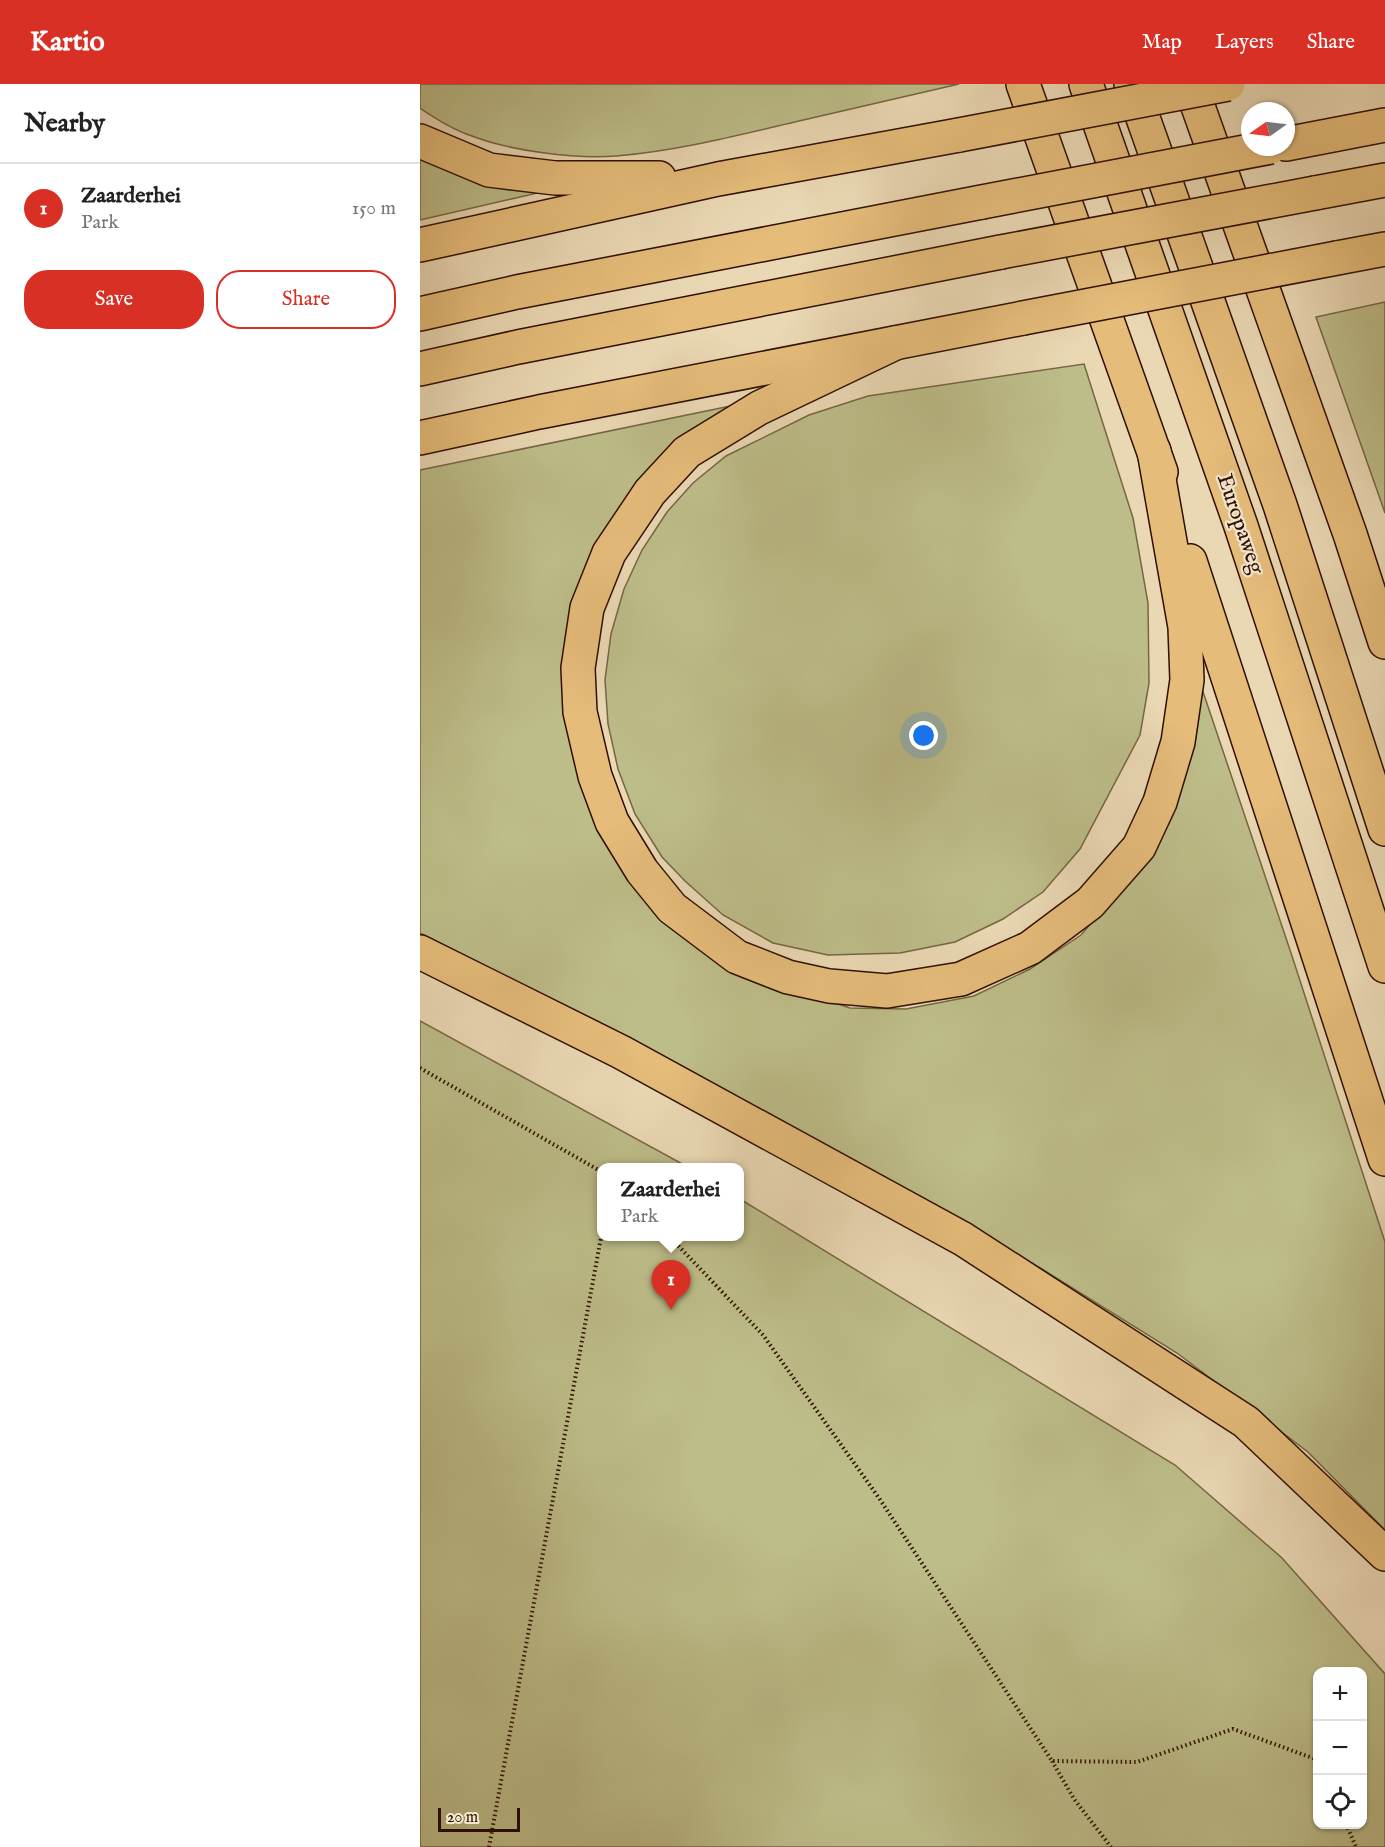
<!DOCTYPE html>
<html lang="en">
<head>
<meta charset="utf-8">
<style>
	body { margin:0; font-family:"IM FELL English",serif; background:#f2f2f2; color:#222 }
	.controls { position:absolute; right:18px; bottom:18px; display:grid; overflow:hidden; border-radius:12px; box-shadow:0 2px 4px #0004 }
	.controls button { width:54px; height:54px; display:grid; place-items:center; padding:0; border:0; border-bottom:2px solid #e0e0e0; background:#fff; color:#222; font:30px sans-serif }
	.compass { position:absolute; left:821px; top:18px; width:54px; height:54px; border-radius:50%; background:#fff; box-shadow:0 2px 4px #0004; rotate:256deg }
	.scale { position:absolute; left:18px; bottom:15px; width:82px; box-sizing:border-box; padding-left:6px; border:3px solid #2f0f00; border-top:0; font-size:16px; line-height:21px; white-space:nowrap; color:#2f0f00; -webkit-text-stroke:4px #f1e6ce; paint-order:stroke }
	.you { position:absolute; left:504px; top:652px; width:21px; height:21px; margin:-15px; border:4px solid #fff; border-radius:50%; background:#1a73e8; box-shadow:0 0 0 9px #1a73e833 }
	.badge { display:grid; place-items:center; width:39px; height:39px; border-radius:50%; background:#d93025; color:#fff; font-size:20px; font-weight:700 }
	.pin { position:absolute; translate:-50% -50px; filter:drop-shadow(0 2px 3px #0008) }
	.pin::after { content:''; position:absolute; top:32px; width:21px; height:18px; background:inherit; clip-path:polygon(0 0,100% 0,50% 100%) }
	.popup { position:absolute; left:177px; top:1079px; width:147px; height:78px; box-sizing:border-box; display:grid; place-content:center; border-radius:12px; background:#fff; filter:drop-shadow(0 2px 4px #0005); font-size:20px; white-space:nowrap; color:#767676 }
	.popup b { font-size:22px; color:#222 }
	.popup::after { content:''; position:absolute; left:50%; top:100%; margin-left:-12px; border:12px solid transparent; border-top-color:#fff }
	.list { margin:0; padding:0; list-style:none }
	h2 { display:flex; justify-content:space-between; align-items:center; height:78px; margin:0; padding:0 24px; font-size:26px }
	h2 small { font-size:20px; font-weight:400; color:#767676 }
	.list li { display:grid; grid-template-columns:39px 1fr auto; gap:18px; align-items:center; box-sizing:border-box; height:90px; padding:0 24px; border-top:2px solid #e0e0e0 }
	.list b { display:block; font-size:22px; white-space:nowrap }
	.list p { margin:0; font-size:20px; white-space:nowrap; color:#767676 }
	.list em { font-size:20px; font-style:normal; color:#767676 }
	.actions { display:flex; gap:12px; padding:18px 24px }
	.actions a { flex:1; padding:14px 0; border:2px solid #d93025; border-radius:24px; text-align:center; font-size:21px; color:#d93025 }
	.actions .main { background:#d93025; color:#fff }
	.icon { flex:none; width:33px; height:33px; fill:none; stroke:currentColor; stroke-width:2; stroke-linecap:round; stroke-linejoin:round }
	.map { position:relative; flex:none; width:965px; height:1763px; overflow:hidden }
	header { display:flex; align-items:center; gap:36px; box-sizing:border-box; height:84px; padding:0 30px; background:#d93025; color:#fff }
	header strong { font-size:28px }
	nav { display:flex; gap:33px; margin-inline-start:auto; font-size:21px }
	main { display:flex }
	aside { flex:1; background:#fff }
	.map>svg:first-child { display:block }
	.green { fill:#bdbd89; stroke:#766644; stroke-width:1.5; fill-rule:evenodd }
	.lines { fill:none; stroke-linecap:round; stroke-linejoin:round }
	.highway-casing { stroke:#2f0f00; stroke-width:36 }
	.path { stroke:#2f0f00; stroke-width:4; stroke-dasharray:1.5 3; stroke-linecap:butt }
	.highway { stroke:#e5bc7a; stroke-width:33 }
	.highway-bridge-casing { stroke:#2f0f00; stroke-width:36; stroke-linecap:butt }
	.highway-bridge { stroke:#e5bc7a; stroke-width:33 }
	.labels { text-anchor:middle; dominant-baseline:central; stroke-width:4.5; stroke-linejoin:round; paint-order:stroke }
	.street-label { font-size:22px; fill:#2f0f00; stroke:#f1e6ce }
</style>
</head>
<body>
<header>
<strong>Kartio</strong>
<nav><a>Map</a><a>Layers</a><a>Share</a></nav>
</header>
<main>
<aside>
<h2>Nearby<small></small></h2>
<ul class="list">
<li><span class="badge">1</span><div><b>Zaarderhei</b><p>Park</p></div><em>150 m</em></li>
</ul>
<div class="actions"><a class="main">Save</a><a>Share</a></div>
</aside>
<div class="map">
<svg width="965" height="1763" viewBox="0 0 965 1763">
	<rect width="100%" height="100%" fill="#ead8b4"/>
	<filter id="stains"><feTurbulence type="fractalNoise" baseFrequency=".00333" numOctaves="4"/><feColorMatrix values="0 0 0 0 .2 0 0 0 0 .09 0 0 0 0 .02 0 0 0 .5 -.17"/></filter>
	<radialGradient id="worn" r=".72"><stop offset=".6" stop-color="#630" stop-opacity="0"/><stop offset="1" stop-color="#630" stop-opacity=".3"/></radialGradient>
	<g class="green">
		<path d="M0,0H539C485,12 432,25 379,37C319,51 257,67 196,72C154,75 91,67 52,52C34,46 16,35 0,24Z"/>
		<path d="M0,65L135,105L0,136Z"/>
		<path d="M965,218V429L896,233Z"/>
		<path d="M664,280L713,434L728,519L729,599L720,651L660,765L623,808L583,835L535,858L480,869L408,871L353,859L303,831L265,797L242,773L215,730L198,685L188,640L185,596L191,550L204,505L222,466L247,428L273,399L306,372L389,331L448,312Z"/>
		<path d="M330,318L185,462L164,694L322,888L430,924L486,925L554,912L610,885L661,851L707,798L773,578L871,869L965,1158V1446L888,1368L757,1269L622,1185L230,966L0,849V386Z"/>
		<path d="M0,937L268,1083L182,1084V1152H320V1115L755,1381L862,1474L965,1590V1763H0ZM898,1588H942V1740H898Z"/>
	</g>
	<g class="lines">
		<defs>
			<g id="highway">
				<path d="M603,0L741,388"/>
				<path d="M666,0L821,442L965,882"/>
				<path d="M711,0L860,421L965,745"/>
				<path d="M770,0L930,450L965,558"/>
				<path d="M0,57L69,86L135,94H239"/>
				<path d="M866,60L965,41"/>
				<path d="M895,109L965,96"/>
				<path d="M0,161L298,95L539,51"/>
				<path d="M917,174L965,165"/>
				<path d="M0,230L97,208L562,118"/>
				<path d="M475,259L339,324L267,368L230,408L189,469L167,524L158,584L160,628L175,692L192,738L222,787L252,824L317,873L368,893L409,902L467,907L541,895L610,864L670,819L719,763L740,718L758,658L767,596L765,543L734,367"/>
				<path d="M0,285L98,263L581,168"/>
				<path d="M0,354L119,328L603,234"/>
				<path d="M770,477L965,1075"/>
				<path d="M0,868L201,968L543,1155L826,1338L965,1470"/>
			</g>
		</defs>
		<use href="#highway" class="highway-casing"/>
		<g class="path">
			<path d="M0,984L182,1088"/>
			<path d="M249,1152L343,1251L459,1414L632,1677L717,1678L813,1645L898,1676"/>
			<path d="M632,1677L654,1715L691,1763"/>
			<path d="M926,1740L936,1763"/>
			<path d="M69,1763L182,1148"/>
		</g>
		<use href="#highway" class="highway"/>
		<defs>
			<g id="highway-bridge">
				<path d="M539,51L808,0"/>
				<path d="M562,118L851,63"/>
				<path d="M581,168L895,109"/>
				<path d="M603,234L917,174"/>
			</g>
		</defs>
		<use href="#highway-bridge" class="highway-bridge-casing"/>
		<use href="#highway-bridge" class="highway-bridge"/>
	</g>
	<g class="labels">
		<g class="street-label">
			<text transform="translate(820 440) rotate(71)">Europaweg</text>
		</g>
	</g>
	<rect width="100%" height="100%" filter="url(#stains)"/>
	<rect width="100%" height="100%" fill="url(#worn)"/>
</svg>
<div class="controls">
<button>+</button>
<button>−</button>
<button><svg class="icon" aria-label="locate" viewBox="0 0 24 24"><circle cx="12" cy="12" r="6"/><path d="M12 2v4M12 18v4M2 12h4M18 12h4"/></svg></button>
</div>
<svg class="compass" viewBox="-18 -18 36 36"><path d="M0-13l5 13h-10z" fill="#e53935"/><path d="M0 13l5-13h-10z" fill="#767676"/></svg>
<div class="scale">20 m</div>
<div class="you"></div>
<div class="pin badge" style="left:251px;top:1226px">1</div>
<div class="popup"><b>Zaarderhei</b>Park</div>
</div>
</main>
</body>
</html>
